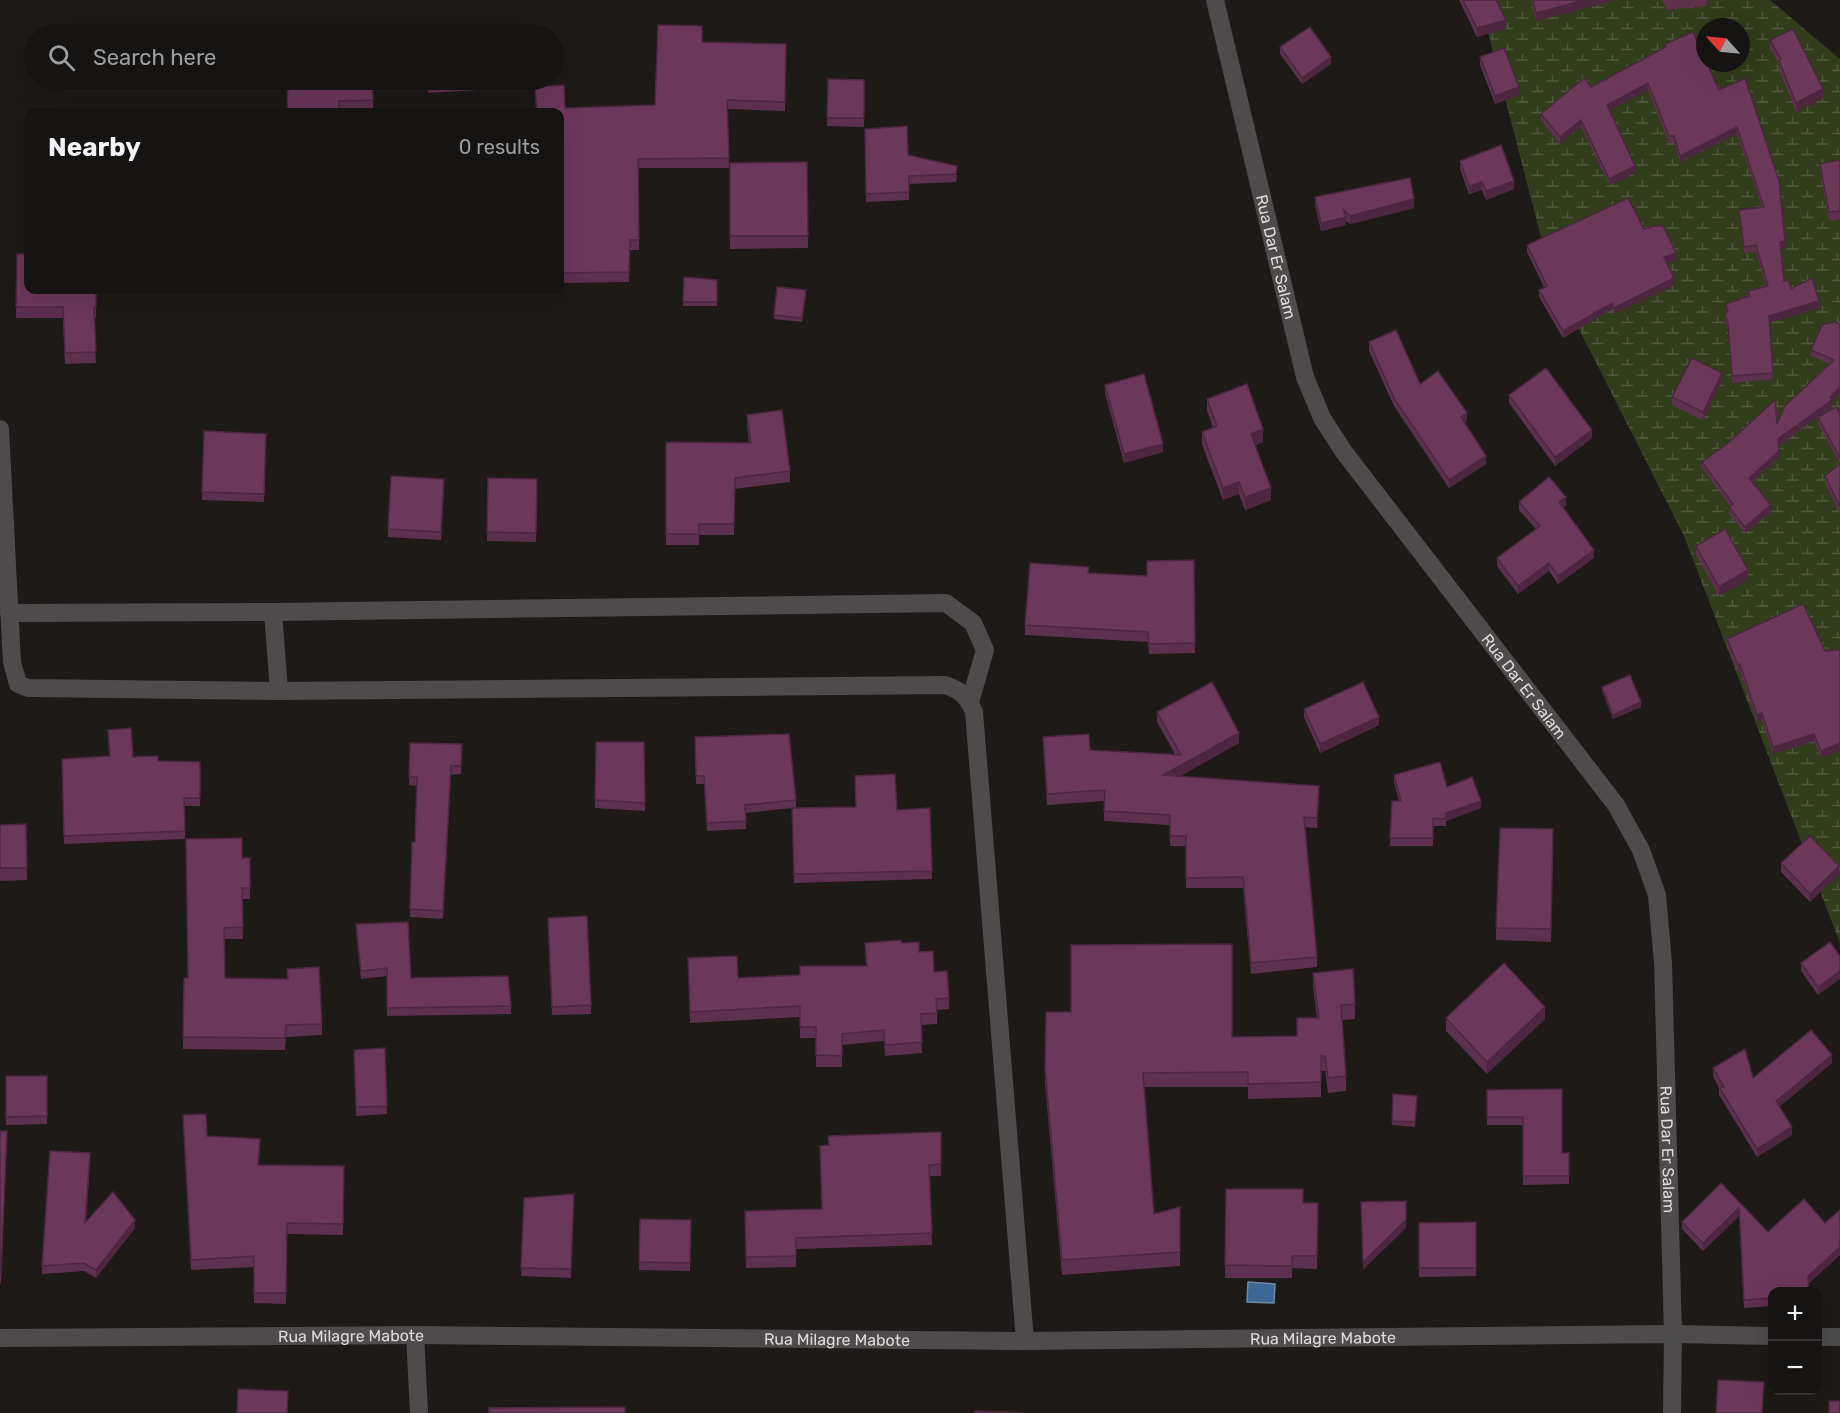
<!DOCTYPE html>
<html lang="en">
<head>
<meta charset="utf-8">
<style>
	body { margin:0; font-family:Rubik,sans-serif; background:#232120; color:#f1f3f6 }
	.controls { position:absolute; right:18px; bottom:18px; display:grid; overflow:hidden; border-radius:12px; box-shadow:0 6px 24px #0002 }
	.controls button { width:54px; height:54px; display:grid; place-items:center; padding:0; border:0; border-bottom:2px solid #353332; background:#161412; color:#f1f3f6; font:30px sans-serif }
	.compass { position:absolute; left:1696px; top:18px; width:54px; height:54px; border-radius:50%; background:#161412; box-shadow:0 6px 24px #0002; rotate:297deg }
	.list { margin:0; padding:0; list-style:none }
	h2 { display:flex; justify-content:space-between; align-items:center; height:78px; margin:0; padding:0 24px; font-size:26px }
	h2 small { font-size:20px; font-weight:400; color:#9e9e9f }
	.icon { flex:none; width:33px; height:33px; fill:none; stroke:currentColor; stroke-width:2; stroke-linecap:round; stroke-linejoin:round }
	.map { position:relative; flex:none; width:1840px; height:1413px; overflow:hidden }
	.search { position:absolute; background:#161412; box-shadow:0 6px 24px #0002; left:24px; top:24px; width:540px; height:66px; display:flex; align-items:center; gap:15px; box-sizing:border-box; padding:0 21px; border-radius:33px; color:#9e9e9f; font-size:22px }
	.panel { position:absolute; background:#161412; box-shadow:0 6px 24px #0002; left:24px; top:108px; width:540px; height:186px; border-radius:12px }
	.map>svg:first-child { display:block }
	.wetland { fill:url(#wetland-marsh); fill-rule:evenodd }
	.water { fill:#3b6895; stroke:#6c8baa; stroke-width:1.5 }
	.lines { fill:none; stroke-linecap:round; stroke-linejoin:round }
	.minor { stroke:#4d4b4b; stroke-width:18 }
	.wall { fill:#5d304d }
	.shaded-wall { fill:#4c273f }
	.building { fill:#6c385a; stroke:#4c273f; stroke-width:1.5 }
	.labels { text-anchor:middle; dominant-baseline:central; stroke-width:4.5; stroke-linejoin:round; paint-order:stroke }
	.street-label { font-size:16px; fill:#dedcda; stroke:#14110f }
</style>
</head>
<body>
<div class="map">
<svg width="1840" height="1413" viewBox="0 0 1840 1413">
	<defs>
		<pattern id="wetland-marsh" width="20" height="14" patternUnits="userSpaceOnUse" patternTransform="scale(1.5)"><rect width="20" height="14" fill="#323d1b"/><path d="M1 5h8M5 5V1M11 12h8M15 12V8" fill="none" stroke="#4f583c"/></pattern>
	</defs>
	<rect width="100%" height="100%" fill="#1d1a18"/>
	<path class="wetland" d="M1491,0H1770L1840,59V943L1684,536L1550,272L1483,13ZM1705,27H1741V63H1705Z"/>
	<path class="water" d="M1248,1282L1275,1284L1274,1303L1247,1302Z"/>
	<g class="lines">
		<g class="minor">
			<path id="s1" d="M1215,0L1305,377L1322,418L1344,452L1616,805L1641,850L1657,895L1663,963L1673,1334L1672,1413"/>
			<path d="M0,429L12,662L18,684L28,688L279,691L945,685C961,690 968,697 974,712L1025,1341"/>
			<path d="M273,612L279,691"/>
			<path d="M9,613L273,612L946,603L973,623L985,650L970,702"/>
			<path d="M415,1335L419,1413"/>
			<path d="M1818,1337H1840"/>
			<path id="s2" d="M0,1338L415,1335L1025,1341L1673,1334L1772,1336"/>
		</g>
	</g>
	<g class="wall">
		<path d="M1459,0H1496L1506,29L1477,37Z"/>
		<path d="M1531,0H1615L1536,21Z"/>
		<path d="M1662,0H1707V6L1667,10Z"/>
		<path d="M1770,40L1823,98L1796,112L1779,69V64L1770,49Z"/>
		<path d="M702,42L786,44L785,111L727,109L729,168H639V250H630L629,282L560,283V112H536L535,87L565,108L655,105Z"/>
		<path d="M1665,44L1719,90L1745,78L1785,247L1781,248L1784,281L1791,289L1819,308L1769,323L1773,379L1732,383L1728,330L1725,320V313H1726V304L1748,296V291L1766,286L1756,252L1744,253L1739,210L1762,207L1737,134L1680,162L1674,143H1669L1648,90L1609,110L1635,173L1609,185L1581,126L1560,144L1541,120V114L1665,48Z"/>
		<path d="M1280,47L1331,64L1302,84L1280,54Z"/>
		<path d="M1480,57L1519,95L1495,104L1480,65Z"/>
		<path d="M828,79L864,80V127L827,126Z"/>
		<path d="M288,80H515V88L428,93V88L373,89V108L339,110Z"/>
		<path d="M865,129L908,155L957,175L956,182L909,184V200L866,202Z"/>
		<path d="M1840,160V219L1829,221L1820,172V164Z"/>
		<path d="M1460,161L1514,189L1486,200L1482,190L1469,194L1460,169Z"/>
		<path d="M807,162L808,248L730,249V163Z"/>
		<path d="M1315,197L1414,208L1350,224L1346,221V225L1321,231L1315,205Z"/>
		<path d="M1644,229L1676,260L1666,263L1674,285L1614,314L1612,309L1563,338L1539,297V290L1544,287L1527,252V245Z"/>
		<path d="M17,254L96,290V318H94L96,363L65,364L63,318H16Z"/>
		<path d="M684,277L717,280V306H683Z"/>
		<path d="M806,295L802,322L774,319V315Z"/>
		<path d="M1840,324V394L1832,402V406L1779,446V457L1752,482L1771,512L1745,533L1729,514V507L1730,506L1702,468V462L1777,424L1829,364L1811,356V350Z"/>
		<path d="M1369,342L1420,384L1467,421L1464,423L1486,464L1449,488L1394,406L1369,351Z"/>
		<path d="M1722,381L1703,420L1672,405V397Z"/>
		<path d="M1105,385L1163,452L1124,463L1105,393Z"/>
		<path d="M1509,395L1592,438L1555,466L1509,403Z"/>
		<path d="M1207,399L1263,442L1255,445L1271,500L1245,510L1239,494L1223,500L1202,445V432L1213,428L1207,411Z"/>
		<path d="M1840,414V514L1825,483V476L1840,464L1818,424V417Z"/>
		<path d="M747,415L790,471V482L735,489L734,535H699V545H666V442L749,443L747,426Z"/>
		<path d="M204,431L266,434L264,502L202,500Z"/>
		<path d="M488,478L537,479L536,542L487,541Z"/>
		<path d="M444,487L441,540L388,537V529Z"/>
		<path d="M1519,502L1566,505L1563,508L1594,558L1558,584L1549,571L1518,594L1497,566V558L1536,529L1519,510Z"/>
		<path d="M1696,546L1748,579L1719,596L1696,555Z"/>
		<path d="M1194,560L1195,653L1149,654L1148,642L1025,635V625L1089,573L1147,576Z"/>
		<path d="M1727,639L1825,651L1840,650V750L1821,758L1814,741L1773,754L1762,720L1757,722L1740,671L1738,672L1727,646Z"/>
		<path d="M1602,687L1641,707L1613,719L1602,691Z"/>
		<path d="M1304,709L1379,725L1320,753L1304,717Z"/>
		<path d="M1157,712L1239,743L1179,776L1319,796L1317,828L1305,827L1317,957V967L1251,974L1243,888H1186V846H1170V825L1104,821V801L1047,805L1043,737L1090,750L1175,754L1157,722Z"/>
		<path d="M695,737L796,800V808L897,810L930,808L932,879L794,883L792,808L745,813L746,829L707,831L704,784H696Z"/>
		<path d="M108,738L133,757L158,761L200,762V806H185V839L64,844L62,759L109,756Z"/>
		<path d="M596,742H644L645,811L595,808Z"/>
		<path d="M410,743L462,744L461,774L451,775L443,919L410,917L412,842H415L417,786L409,785Z"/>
		<path d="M1394,775L1447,787L1481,808L1446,821V826H1433V846H1390L1392,801H1399L1394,782Z"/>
		<path d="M26,824L27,880L0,881V825Z"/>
		<path d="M1553,841L1551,942L1496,940V928Z"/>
		<path d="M242,858H250V899H242L243,939H224L225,978L322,1024V1035L286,1037L285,1050L183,1049L184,978H188Z"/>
		<path d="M1781,863L1839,874L1810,902L1781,872Z"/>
		<path d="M356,924L411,978L511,1006V1014L387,1016V976L361,979L356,932Z"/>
		<path d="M548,927L591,1005V1014L552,1015Z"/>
		<path d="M1830,942L1818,995L1801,971V963Z"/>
		<path d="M865,943H901L919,952L934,972L949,998V1009L937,1010V1024L921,1025L922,1053L885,1056L884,1041L842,1045V1067H816V1038H800V1017L690,1023L688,958L738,978L800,975L866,966Z"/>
		<path d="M1313,973L1355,1004V1019L1342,1020L1346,1076V1091L1328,1093L1325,1071H1321V1097L1248,1099V1087H1144L1154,1214L1180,1207V1266L1062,1275L1045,1083L1046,1012L1232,1037L1297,1036L1317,1018L1313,987Z"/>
		<path d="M1446,1018L1545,1019L1487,1074L1446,1031Z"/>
		<path d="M385,1048L387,1114L356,1116L354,1050Z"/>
		<path d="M1832,1063L1779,1107L1792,1135L1757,1157L1719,1095V1088L1713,1076V1068L1753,1078Z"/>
		<path d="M6,1076H47V1124L6,1125Z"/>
		<path d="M1562,1089V1153H1569V1184L1523,1185V1125H1487V1090Z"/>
		<path d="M1393,1094L1417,1096L1415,1127L1392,1125Z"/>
		<path d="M183,1115L207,1136L260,1150L258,1165L344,1166L343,1235L287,1234L286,1304L254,1303V1267L191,1270Z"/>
		<path d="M0,1131H7L1,1283L0,1284Z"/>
		<path d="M941,1132V1176H930L932,1245L796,1249V1267L746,1268L745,1211L822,1209L828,1145V1136Z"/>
		<path d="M90,1161L86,1223L135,1228L96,1278L84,1271L42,1274V1266Z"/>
		<path d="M1721,1183L1768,1232L1825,1223L1840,1210V1255L1808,1284L1773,1292V1306L1744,1308L1739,1216L1703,1251L1682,1229V1222Z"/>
		<path d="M1226,1189L1303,1203H1318L1317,1269L1292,1268V1278H1225Z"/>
		<path d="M574,1194L571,1278L521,1276L524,1198Z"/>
		<path d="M640,1219L691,1220L690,1271L639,1270Z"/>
		<path d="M1476,1222V1276L1419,1277V1223Z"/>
	</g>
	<g class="shaded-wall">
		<path d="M1584,0H1615L1536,21V13Z"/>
		<path d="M1506,20V29L1477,37V28Z"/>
		<path d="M1331,57V64L1302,84V78Z"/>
		<path d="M1648,83V90L1607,112V105Z"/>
		<path d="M1519,87V95L1495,104V96Z"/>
		<path d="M1823,89V98L1796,112V103Z"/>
		<path d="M1581,120V126L1560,144V137Z"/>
		<path d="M1737,127V134L1680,162V156Z"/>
		<path d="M1635,166V173L1609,185V179Z"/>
		<path d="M1514,181V189L1486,200V191Z"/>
		<path d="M1482,182V190L1469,194V186Z"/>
		<path d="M1414,199V208L1350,224V216Z"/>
		<path d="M1346,217V225L1321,231V223Z"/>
		<path d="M1785,241V247L1780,249V242Z"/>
		<path d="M1676,253V260L1664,264V257Z"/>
		<path d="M1674,278V285L1614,314V308Z"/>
		<path d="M1819,301V308L1769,323V316Z"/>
		<path d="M1612,303V309L1563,338V331Z"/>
		<path d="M1722,373V381L1703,420V412Z"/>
		<path d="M1840,387V394L1832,402V406L1778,446V439Z"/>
		<path d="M1467,413V421L1461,425V417Z"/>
		<path d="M1263,429V442L1251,447V434Z"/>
		<path d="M1592,430V438L1555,466V457Z"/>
		<path d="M1163,444V452L1124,463V454Z"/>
		<path d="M1779,451V457L1749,484V478Z"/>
		<path d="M1486,456V464L1449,488V480Z"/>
		<path d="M1239,482V494L1223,500V488Z"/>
		<path d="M1271,488V500L1245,510V497Z"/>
		<path d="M1566,497V505L1559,511V502Z"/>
		<path d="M1771,505V512L1745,533V527Z"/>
		<path d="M1594,550V558L1558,584V576Z"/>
		<path d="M1549,563V571L1518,594V586Z"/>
		<path d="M1748,570V579L1719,596V587Z"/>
		<path d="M1740,664V671L1738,672V665Z"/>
		<path d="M1641,702V707L1613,719V715Z"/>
		<path d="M1762,713V720L1757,722V715Z"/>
		<path d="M1379,717V725L1320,753V744Z"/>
		<path d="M1239,733V743L1163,786V775Z"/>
		<path d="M1814,734V741L1773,754V747Z"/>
		<path d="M1840,743V750L1821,758V751Z"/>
		<path d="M1481,801V808L1446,821V813Z"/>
		<path d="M1839,866V874L1810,902V894Z"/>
		<path d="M1840,971V979L1818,995V987Z"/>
		<path d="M1545,1007V1019L1487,1074V1062Z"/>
		<path d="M1832,1055V1063L1776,1109V1101Z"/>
		<path d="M1792,1127V1135L1757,1157V1149Z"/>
		<path d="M1739,1208V1216L1703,1251V1243Z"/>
		<path d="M135,1220V1228L96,1278V1270Z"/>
		<path d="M1406,1220V1228L1363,1270V1262Z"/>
		<path d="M1840,1247V1255L1808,1284V1276Z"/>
	</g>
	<g class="building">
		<path d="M1463,0H1496L1506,20L1477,28Z"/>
		<path d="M1533,0H1584L1536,13Z"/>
		<path d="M658,25L702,26V42L786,44L785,102L727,100L729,158L638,159L639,240H630L629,272L560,273V112H537L535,87L564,85L565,108L655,105Z"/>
		<path d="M1310,27L1331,57L1302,78L1280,47Z"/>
		<path d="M1793,29L1823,89L1796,103L1779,61L1781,59L1770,40Z"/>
		<path d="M426,30V34H373V31Z"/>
		<path d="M1693,32L1705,59V63H1707L1719,90L1745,78L1779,181L1785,241L1780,242L1784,281L1788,280L1791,289L1812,278L1819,301L1769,316L1773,373L1732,376L1728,323L1725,313L1728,312L1726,304L1750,296L1748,291L1768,286L1756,245L1744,247L1739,210L1764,207L1737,127L1680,156L1674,136H1669L1648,83L1607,105L1635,166L1609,179L1581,120L1560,137L1541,114L1584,78L1591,87L1666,47L1665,44Z"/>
		<path d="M1504,48L1519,87L1495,96L1480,57Z"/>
		<path d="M828,79L864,80V118H827Z"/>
		<path d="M288,80H515L428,85V80L372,81L373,100L339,101V112H287Z"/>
		<path d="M907,126L908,155L957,166L956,174L909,176V192L866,194L865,129Z"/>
		<path d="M1501,145L1514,181L1486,191L1482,182L1469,186L1460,161Z"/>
		<path d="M1840,160V211L1829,212L1820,164Z"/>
		<path d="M807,162L808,236H730V163Z"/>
		<path d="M1410,178L1414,199L1350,216L1343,209L1346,217L1321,223L1315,197Z"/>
		<path d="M1628,198L1644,229L1654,226H1663L1676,253L1664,257L1674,278L1614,308L1612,303L1563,331L1539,290L1547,286L1527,245Z"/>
		<path d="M17,254H28V290H96V307H94L96,352L65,353L63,307H16Z"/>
		<path d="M684,277L717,280V302H683Z"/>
		<path d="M777,287L806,290L802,318L774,315Z"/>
		<path d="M1835,322L1840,324V387L1830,397L1832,400L1778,439L1779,451L1749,478L1771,505L1745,527L1729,507L1733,504L1702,462L1727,444L1775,400L1777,424L1785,406L1834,360L1811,350L1822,325Z"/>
		<path d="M1396,330L1420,384L1438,371L1467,413L1461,417L1486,456L1449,480L1394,398L1369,342Z"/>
		<path d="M1692,358L1722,373L1703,412L1672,397Z"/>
		<path d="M1546,368L1592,430L1555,457L1509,395Z"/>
		<path d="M1144,374L1163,444L1124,454L1105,385Z"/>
		<path d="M1247,384L1263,429L1251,434L1271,488L1245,497L1239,482L1223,488L1202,432L1217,426L1207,399Z"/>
		<path d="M1836,407L1840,414V458L1818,417Z"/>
		<path d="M782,410L790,471L735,478L734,524H699V534H666V442L751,443L747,415Z"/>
		<path d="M204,431L266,434L264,494L202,492Z"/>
		<path d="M1840,464V507L1825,476Z"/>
		<path d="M391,476L444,479L441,532L388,529Z"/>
		<path d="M1549,477L1566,497L1559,502L1594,550L1558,576L1549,563L1518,586L1497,558L1540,526L1519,502Z"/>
		<path d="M488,478L537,479L536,533L487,532Z"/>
		<path d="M1725,529L1748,570L1719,587L1696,546Z"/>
		<path d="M1194,560L1195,643L1149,644L1148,632L1025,625L1030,563L1089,567L1088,573L1147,576V561Z"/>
		<path d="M1803,604L1825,651L1840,650V743L1821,751L1814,734L1773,747L1762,713L1757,715L1740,664L1738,665L1727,639Z"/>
		<path d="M1630,675L1641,702L1613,715L1602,687Z"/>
		<path d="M1212,682L1239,733L1163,775L1319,786L1317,818L1304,817L1317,957L1251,963L1243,877L1186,878V836H1170V815L1104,811L1105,790L1047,794L1043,737L1089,734L1090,750L1181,755L1157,712Z"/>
		<path d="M1363,682L1379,717L1320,744L1304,709Z"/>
		<path d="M131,728L133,757L158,756V761L200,762V798H184L185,831L64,836L62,759L110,756L108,730Z"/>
		<path d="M789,734L796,800L745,805L746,821L707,823L704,776H696L695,737Z"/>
		<path d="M596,742H644L645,803L595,800Z"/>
		<path d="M410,743L462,744L461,766H451L443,911L410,909L412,842H415L417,777H409Z"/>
		<path d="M1440,762L1447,787L1472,777L1481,801L1446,813V819L1433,818V838H1390L1392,801H1401L1394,775Z"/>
		<path d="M895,774L897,810L930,808L932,871L794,874L792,808L856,807L855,776Z"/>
		<path d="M26,824L27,868H0V825Z"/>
		<path d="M1500,828L1553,829L1551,929L1496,928Z"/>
		<path d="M1810,836L1839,866L1810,894L1781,863Z"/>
		<path d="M242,838V858H250V888H242L243,927L224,928L225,978L288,979L287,969L319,967L322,1024L286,1025L285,1038L183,1037L184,978H188L186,839Z"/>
		<path d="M587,916L591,1005L552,1007L548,918Z"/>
		<path d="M408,922L411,978L508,976L511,1006L387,1008V968L361,971L356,924Z"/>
		<path d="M901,940V943L919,942V952L933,951L934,972L947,971L949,998L936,999L937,1013L921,1014L922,1042L885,1045L884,1030L842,1034V1056L816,1055V1027H800V1006L690,1012L688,958L737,956L738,978L800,975V966H867L865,943Z"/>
		<path d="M1830,942L1840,956V971L1818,987L1801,963Z"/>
		<path d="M1232,944V1037L1297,1036V1018H1319L1313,973L1353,969L1355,1004L1341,1005L1346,1076L1328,1078L1325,1056H1321V1082L1248,1084V1072L1143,1073L1154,1214L1180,1207V1252L1062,1260L1045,1068L1046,1012H1071V945Z"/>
		<path d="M1504,963L1545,1007L1487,1062L1446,1018Z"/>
		<path d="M1811,1030L1832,1055L1776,1101L1792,1127L1757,1149L1719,1087H1724L1713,1068L1745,1049L1753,1078Z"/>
		<path d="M385,1048L387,1106L356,1107L354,1050Z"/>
		<path d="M6,1076H47V1116L6,1117Z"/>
		<path d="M1562,1089V1153H1569V1176H1523V1117H1487V1090Z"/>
		<path d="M1393,1094L1417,1096L1415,1122L1392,1121Z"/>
		<path d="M206,1114L207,1136L260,1139L258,1165L344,1166L343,1224L287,1223L286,1293H254V1256L191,1260L183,1115Z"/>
		<path d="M0,1131H7L1,1274H0Z"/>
		<path d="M941,1132V1164L929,1165L932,1233L796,1238V1256L746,1257L745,1211L822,1209L820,1146L829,1145L828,1136Z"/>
		<path d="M50,1151L90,1153L85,1223L113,1192L135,1220L96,1270L84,1263L42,1266Z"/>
		<path d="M1721,1183L1768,1232L1804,1199L1825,1223L1840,1210V1247L1808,1276L1809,1292H1773V1298L1744,1300L1739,1208L1703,1243L1682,1222Z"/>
		<path d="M1226,1189H1303V1203H1318L1317,1256H1292V1266L1225,1265Z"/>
		<path d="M574,1194L571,1269L521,1268L524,1198Z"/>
		<path d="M1406,1201V1220L1363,1262L1361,1202Z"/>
		<path d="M640,1219L691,1220L690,1263L639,1262Z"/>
		<path d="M1476,1222V1268H1419V1223Z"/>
		<path d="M1718,1380L1764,1382L1762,1413H1716Z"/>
		<path d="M238,1389L288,1391L287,1413H237Z"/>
		<rect x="1829" y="1401" width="11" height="12"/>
		<path d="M625,1407V1413H489V1408Z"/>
		<path d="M975,1411L1024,1413H975Z"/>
	</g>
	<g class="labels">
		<g class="street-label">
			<text stroke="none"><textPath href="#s1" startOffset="264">Rua Dar Er Salam</textPath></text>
			<text stroke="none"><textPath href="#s1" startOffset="768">Rua Dar Er Salam</textPath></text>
			<text stroke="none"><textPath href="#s1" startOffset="1272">Rua Dar Er Salam</textPath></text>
			<text stroke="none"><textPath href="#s2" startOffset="351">Rua Milagre Mabote</textPath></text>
			<text stroke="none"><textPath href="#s2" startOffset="1323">Rua Milagre Mabote</textPath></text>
			<text stroke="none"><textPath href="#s2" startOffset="837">Rua Milagre Mabote</textPath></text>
		</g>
	</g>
</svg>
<div class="controls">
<button>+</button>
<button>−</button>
</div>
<svg class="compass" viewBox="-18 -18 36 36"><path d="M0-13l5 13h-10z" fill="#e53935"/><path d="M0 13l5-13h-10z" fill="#9e9e9f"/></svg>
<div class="search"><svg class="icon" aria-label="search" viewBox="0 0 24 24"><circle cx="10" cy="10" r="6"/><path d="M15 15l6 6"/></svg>Search here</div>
<section class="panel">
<h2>Nearby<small>0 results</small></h2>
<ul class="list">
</ul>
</section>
</div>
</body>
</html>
